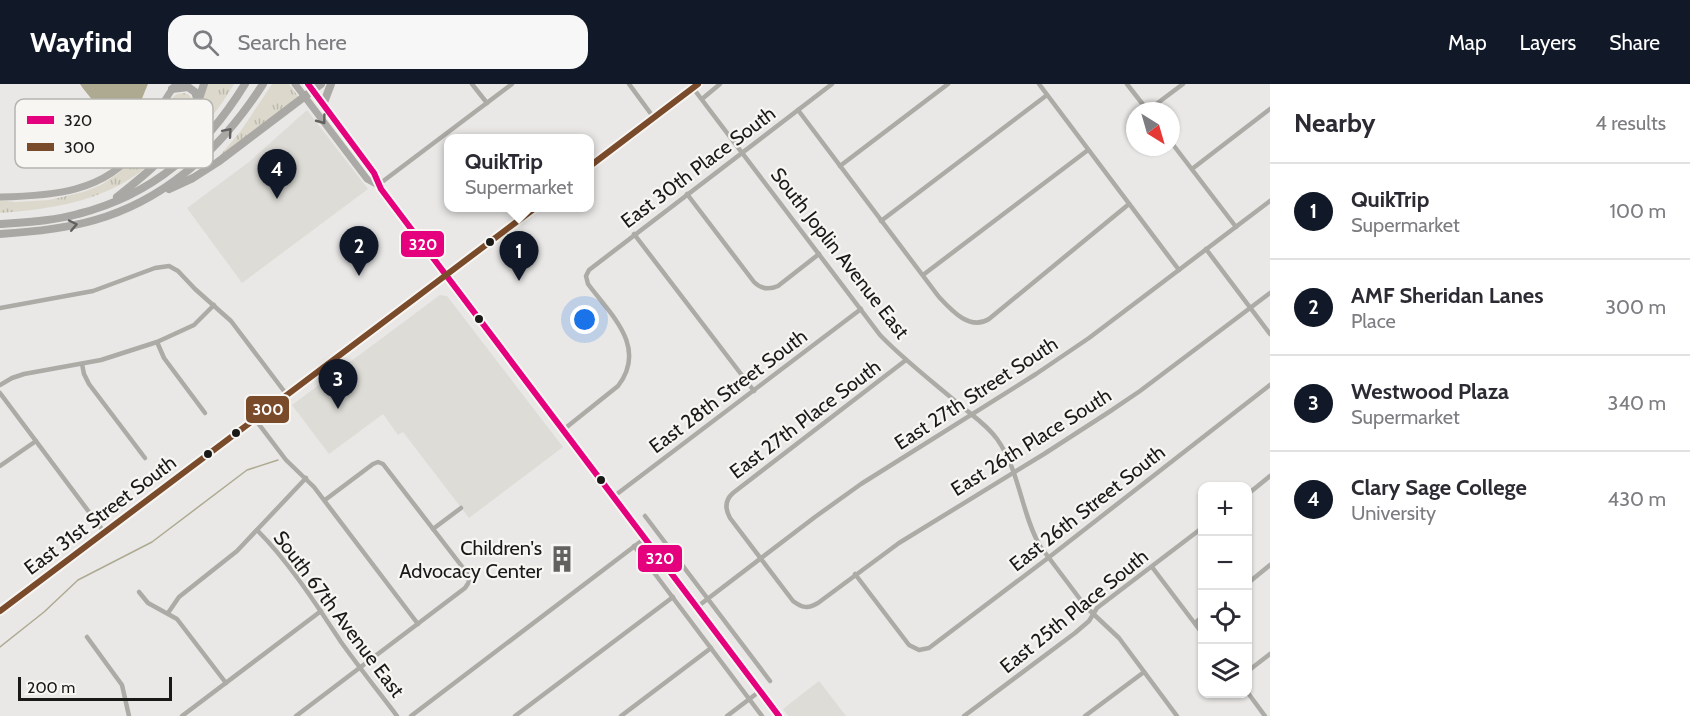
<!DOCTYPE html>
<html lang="en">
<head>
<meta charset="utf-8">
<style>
	body { margin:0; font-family:Cabin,sans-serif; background:#f7f7f7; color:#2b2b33 }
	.controls { position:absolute; right:18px; bottom:18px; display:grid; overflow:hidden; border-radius:12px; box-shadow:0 2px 4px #0004 }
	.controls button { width:54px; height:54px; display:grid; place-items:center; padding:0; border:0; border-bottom:2px solid #e1e1e2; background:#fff; color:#2b2b33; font:30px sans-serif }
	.compass { position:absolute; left:1126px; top:18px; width:54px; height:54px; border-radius:50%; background:#fff; box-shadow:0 2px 4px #0004; rotate:143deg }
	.scale { position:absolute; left:18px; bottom:15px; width:154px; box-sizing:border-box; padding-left:6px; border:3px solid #191918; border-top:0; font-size:16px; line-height:21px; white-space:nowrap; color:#191918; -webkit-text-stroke:4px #f7f6f3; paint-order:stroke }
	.you { position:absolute; left:585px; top:236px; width:21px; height:21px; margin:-15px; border:4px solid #fff; border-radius:50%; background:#1a73e8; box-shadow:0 0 0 9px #1a73e833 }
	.badge { display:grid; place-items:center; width:39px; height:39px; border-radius:50%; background:#111827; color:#fff; font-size:20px; font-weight:700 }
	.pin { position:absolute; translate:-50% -50px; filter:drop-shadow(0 2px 3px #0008) }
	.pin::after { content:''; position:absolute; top:32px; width:21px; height:18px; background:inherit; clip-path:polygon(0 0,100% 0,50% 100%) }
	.popup { position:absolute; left:444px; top:50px; width:150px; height:78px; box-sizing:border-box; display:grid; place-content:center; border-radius:12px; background:#fff; filter:drop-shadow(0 2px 4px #0005); font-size:20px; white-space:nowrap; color:#7c7c81 }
	.popup b { font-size:22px; color:#2b2b33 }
	.popup::after { content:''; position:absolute; left:50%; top:100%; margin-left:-12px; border:12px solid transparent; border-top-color:#fff }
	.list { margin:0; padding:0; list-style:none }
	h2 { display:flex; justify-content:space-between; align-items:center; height:78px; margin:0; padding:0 24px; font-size:26px }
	h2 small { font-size:20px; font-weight:400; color:#7c7c81 }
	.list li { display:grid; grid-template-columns:39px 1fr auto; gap:18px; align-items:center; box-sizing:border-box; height:96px; padding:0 24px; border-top:2px solid #e1e1e2 }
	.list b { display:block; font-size:22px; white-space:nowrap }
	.list p { margin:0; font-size:20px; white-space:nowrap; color:#7c7c81 }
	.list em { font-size:20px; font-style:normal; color:#7c7c81 }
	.icon { flex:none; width:33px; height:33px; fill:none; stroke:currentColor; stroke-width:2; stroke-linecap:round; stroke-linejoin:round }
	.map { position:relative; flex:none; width:1270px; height:632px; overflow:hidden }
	header { display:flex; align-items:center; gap:36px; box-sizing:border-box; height:84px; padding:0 30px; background:#111827; color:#fff }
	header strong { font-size:28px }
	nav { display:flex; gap:33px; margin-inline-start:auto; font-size:21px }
	.search { width:420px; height:54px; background:#f7f7f7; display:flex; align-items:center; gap:15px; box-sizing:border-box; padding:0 21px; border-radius:18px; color:#7c7c81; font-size:22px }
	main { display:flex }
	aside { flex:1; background:#fff }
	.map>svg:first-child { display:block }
	.built { fill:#dddcd6 }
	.grass { fill:url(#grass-tufts) }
	.water { fill:#aeaa91 }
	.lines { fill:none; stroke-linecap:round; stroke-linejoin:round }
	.stream { stroke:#aeaa91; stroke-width:1.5 }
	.street { stroke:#acaba6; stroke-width:4.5 }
	.secondary { stroke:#abaaa6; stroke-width:7 }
	.highway { stroke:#a9a8a4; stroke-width:8 }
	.bus-1-casing { stroke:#f7f6f3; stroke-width:10 }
	.bus-2-casing { stroke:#f7f6f3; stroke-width:10 }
	.bus-1 { stroke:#e5007d; stroke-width:6 }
	.bus-2 { stroke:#7a4b2a; stroke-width:6 }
	.oneway { stroke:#62625f }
	.oneway2 { stroke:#61605e }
	.bus-dot { fill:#191918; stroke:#f7f6f3; stroke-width:2 }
	.labels { text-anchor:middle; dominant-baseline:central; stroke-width:4.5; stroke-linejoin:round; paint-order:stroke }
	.street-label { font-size:20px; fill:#191918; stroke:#f7f6f3 }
	.poi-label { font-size:20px; fill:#191918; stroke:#f7f6f3; text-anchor:end }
	.key { fill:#f7f6f3; stroke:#b4b4b1; stroke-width:1.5 }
	.key-label { font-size:16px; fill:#191918 }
	.line-badge { stroke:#f7f6f3; stroke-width:2 }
	.badge-label { font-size:16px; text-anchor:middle; font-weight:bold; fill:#fff }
</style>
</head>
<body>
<header>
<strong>Wayfind</strong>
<div class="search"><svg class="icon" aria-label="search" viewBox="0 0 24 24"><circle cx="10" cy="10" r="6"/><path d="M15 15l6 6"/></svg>Search here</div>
<nav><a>Map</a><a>Layers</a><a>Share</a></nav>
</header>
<main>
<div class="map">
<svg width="1270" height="632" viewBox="0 0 1270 632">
	<defs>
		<pattern id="grass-tufts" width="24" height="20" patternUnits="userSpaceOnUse" patternTransform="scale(1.5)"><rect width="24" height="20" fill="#dcd9cc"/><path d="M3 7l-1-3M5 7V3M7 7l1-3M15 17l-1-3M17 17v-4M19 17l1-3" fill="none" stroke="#bcbaae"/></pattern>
	</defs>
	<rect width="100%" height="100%" fill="#e9e8e7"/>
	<g class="built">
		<path d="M307,26L368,105L242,199L187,124L249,78Z"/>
		<path d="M440,211L447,212L563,363L469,434L403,348L398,351L383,330L329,370L292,321Z"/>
		<path d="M819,597L846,632H788L783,625Z"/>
	</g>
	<g class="grass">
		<path d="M207,0H234C214,34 193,56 163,80L161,79Z"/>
		<path d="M272,0H289L298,12L297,15L216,76L240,48Z"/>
		<path d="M184,9L189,11L193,16C189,30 182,41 174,53C132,112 68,124 0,129V116L15,118L49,116L83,108L101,101L117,90L137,72L173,13L177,10Z"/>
	</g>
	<path class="water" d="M80,0H148C142,13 132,46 118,51C106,43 103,31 95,20C91,13 84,7 80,0Z"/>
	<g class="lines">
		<path class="stream" d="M0,563L44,528L78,496L152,458L247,386L278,376"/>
		<g class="street">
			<path d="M472,0L487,19"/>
			<path d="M629,0L654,34"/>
			<path d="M1039,0L1179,186"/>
			<path d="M1127,0L1148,27"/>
			<path d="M693,4L880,251C904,276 933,298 960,321C973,332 987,341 997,355C1020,387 1021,429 1040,462L1086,523L1119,554L1177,632"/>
			<path d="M702,15L720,0"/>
			<path d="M798,26L939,213C952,227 970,247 989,235L1129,120"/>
			<path d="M1147,27L1183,0"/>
			<path d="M1171,58L1236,143"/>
			<path d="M840,82L948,0"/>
			<path d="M1192,85L1270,25"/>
			<path d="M378,101L512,0"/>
			<path d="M687,110L754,198C761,205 769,206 778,202L819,170"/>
			<path d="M881,137L1047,11"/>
			<path d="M634,150L754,307"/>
			<path d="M1206,165L1270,250"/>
			<path d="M923,191L1088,66"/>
			<path d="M0,224L93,207L155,184L169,182L178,187L195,205L231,237L287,311"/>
			<path d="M157,258L164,274L205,329"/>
			<path d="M906,276L733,409C725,416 725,425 730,434L793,517C802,524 808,525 818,519L899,459L1044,370L1109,328L1140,307L1270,209"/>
			<path d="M82,280L84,290L89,300L145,374"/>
			<path d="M0,301L12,294L24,290L101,276L157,258L194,241L214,221"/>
			<path d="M0,309L104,448"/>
			<path d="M255,335L286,376L314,403L418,540"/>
			<path d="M563,346L618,302C648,263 611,231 588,200L586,192L589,186L832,0"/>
			<path d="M0,382L36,357"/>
			<path d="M1248,410L1270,392"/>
			<path d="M613,413L861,225"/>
			<path d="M645,432L770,597"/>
			<path d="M433,445L461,424"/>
			<path d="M257,446C289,478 316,520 341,558C359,583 378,607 397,632"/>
			<path d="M634,462L762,632"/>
			<path d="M1152,483L1202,549"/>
			<path d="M855,490L909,561L919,566L929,564L1048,474L1270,301"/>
			<path d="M1248,499L1270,481"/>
			<path d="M139,508L148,519L177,535L226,599"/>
			<path d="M697,523L815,433L861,400L1036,290L1089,254L1270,117"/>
			<path d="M168,529L179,513L237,467L306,394"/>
			<path d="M1195,539L1202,533"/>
			<path d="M87,553L122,601L129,632"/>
			<path d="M1248,587L1270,570"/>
			<path d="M1248,609L1265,632"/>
			<path d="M182,632L321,527"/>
			<path d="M296,632L465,504L469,498L467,489L383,380L378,378L373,380L325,416"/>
			<path d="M411,632L644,455"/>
			<path d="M515,632L673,513"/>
			<path d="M621,632L711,564"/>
			<path d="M727,632L760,607"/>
			<path d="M964,632L1075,549L1089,537L1097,524L1202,444"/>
			<path d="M1085,632L1144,588"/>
		</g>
		<g class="secondary">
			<path d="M295,0L367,95L378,101"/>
			<path d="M308,0L374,89L381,105L779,632"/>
			<path d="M590,82L698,0"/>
			<path d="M0,113C50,112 106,109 138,63C151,43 161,19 176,0"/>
			<path d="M0,527L535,124"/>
		</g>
		<g class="highway">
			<path d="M172,5L188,3L195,8L198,17"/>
			<path d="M323,21L331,0"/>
			<path d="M169,105L193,94L218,78L321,0"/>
			<path d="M117,113C146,90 174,68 191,35C196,24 200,12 204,0"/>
			<path d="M0,140C26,138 53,137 78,130C153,111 205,65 245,0"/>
			<path d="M0,150C32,148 64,145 95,136C168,115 223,62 263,0"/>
		</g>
		<defs>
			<path id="bus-1" d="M308,0L374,89L381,105L779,632"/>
			<g id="bus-2">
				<path d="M590,82L698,0"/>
				<path d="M0,527L535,124"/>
			</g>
		</defs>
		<use href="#bus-1" class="bus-1-casing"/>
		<use href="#bus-2" class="bus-2-casing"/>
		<use href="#bus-1" class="bus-1"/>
		<use href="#bus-2" class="bus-2"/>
	</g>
	<defs><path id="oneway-chevron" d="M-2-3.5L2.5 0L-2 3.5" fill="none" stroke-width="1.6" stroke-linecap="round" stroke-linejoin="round" transform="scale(1.5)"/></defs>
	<use class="oneway" href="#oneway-chevron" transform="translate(322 36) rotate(53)"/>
	<g class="oneway2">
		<use href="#oneway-chevron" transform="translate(228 48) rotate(-49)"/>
		<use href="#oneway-chevron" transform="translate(73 141) rotate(-12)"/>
	</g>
	<defs>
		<symbol id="building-bare" viewBox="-9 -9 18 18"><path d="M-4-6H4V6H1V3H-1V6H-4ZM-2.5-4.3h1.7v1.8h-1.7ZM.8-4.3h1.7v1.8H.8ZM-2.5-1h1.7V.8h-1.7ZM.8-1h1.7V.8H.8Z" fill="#626160" stroke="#f7f6f3" stroke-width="2.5" paint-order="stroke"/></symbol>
	</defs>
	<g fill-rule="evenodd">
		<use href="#building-bare" x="543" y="456" width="38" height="38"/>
	</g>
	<g class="bus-dot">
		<circle cx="490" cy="158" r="5"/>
		<circle cx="479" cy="235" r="5"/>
		<circle cx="236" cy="349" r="5"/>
		<circle cx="208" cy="370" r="5"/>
		<circle cx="601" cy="396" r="5"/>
	</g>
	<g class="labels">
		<g class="street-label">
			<text transform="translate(698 83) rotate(-37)">East 30th Place South</text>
			<text transform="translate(840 169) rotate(52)">South Joplin Avenue East</text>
			<text transform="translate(728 307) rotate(-37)">East 28th Street South</text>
			<text transform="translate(976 309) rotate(-33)">East 27th Street South</text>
			<text transform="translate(805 335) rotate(-37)">East 27th Place South</text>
			<text transform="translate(1031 358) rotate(-32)">East 26th Place South</text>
			<text transform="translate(1087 424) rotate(-38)">East 26th Street South</text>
			<text transform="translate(100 431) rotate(-37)">East 31st Street South</text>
			<text transform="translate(1074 527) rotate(-39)">East 25th Place South</text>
			<text transform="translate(339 530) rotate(53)">South 67th Avenue East</text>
		</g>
		<g class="poi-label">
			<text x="542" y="464">Children's<tspan x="542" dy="23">Advocacy Center</tspan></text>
		</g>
	</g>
	<rect x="15" y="15" width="198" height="69" rx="9" class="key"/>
	<rect x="27" y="32" width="27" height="8" fill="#e5007d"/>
	<rect x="27" y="59" width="27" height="8" fill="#7a4b2a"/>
	<g class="key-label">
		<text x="64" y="42">320</text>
		<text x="64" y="69">300</text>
	</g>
	<g class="line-badge">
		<rect x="400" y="146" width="45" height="28" rx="6" fill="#e5007d"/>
		<rect x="245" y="311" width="45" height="29" rx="6" fill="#7a4b2a"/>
		<rect x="637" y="460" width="46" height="29" rx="6" fill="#e5007d"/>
	</g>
	<g class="badge-label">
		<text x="423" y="166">320</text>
		<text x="268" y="331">300</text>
		<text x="660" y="480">320</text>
	</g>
</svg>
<div class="controls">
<button>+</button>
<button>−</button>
<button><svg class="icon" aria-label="locate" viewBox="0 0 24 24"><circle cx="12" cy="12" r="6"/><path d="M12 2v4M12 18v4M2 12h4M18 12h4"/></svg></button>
<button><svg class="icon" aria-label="layers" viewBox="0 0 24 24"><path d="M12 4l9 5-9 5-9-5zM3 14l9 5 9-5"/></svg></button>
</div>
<svg class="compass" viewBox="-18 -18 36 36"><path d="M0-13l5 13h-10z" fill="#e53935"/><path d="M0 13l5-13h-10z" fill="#7c7c81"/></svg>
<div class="scale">200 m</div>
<div class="you"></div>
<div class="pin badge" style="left:519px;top:197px">1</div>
<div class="popup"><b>QuikTrip</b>Supermarket</div>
<div class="pin badge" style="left:359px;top:192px">2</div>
<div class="pin badge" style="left:338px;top:325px">3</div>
<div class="pin badge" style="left:277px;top:115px">4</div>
</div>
<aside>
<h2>Nearby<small>4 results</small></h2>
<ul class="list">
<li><span class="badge">1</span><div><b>QuikTrip</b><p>Supermarket</p></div><em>100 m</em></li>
<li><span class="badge">2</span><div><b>AMF Sheridan Lanes</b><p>Place</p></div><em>300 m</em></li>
<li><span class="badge">3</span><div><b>Westwood Plaza</b><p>Supermarket</p></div><em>340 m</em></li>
<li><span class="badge">4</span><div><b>Clary Sage College</b><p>University</p></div><em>430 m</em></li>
</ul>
</aside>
</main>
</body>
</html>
